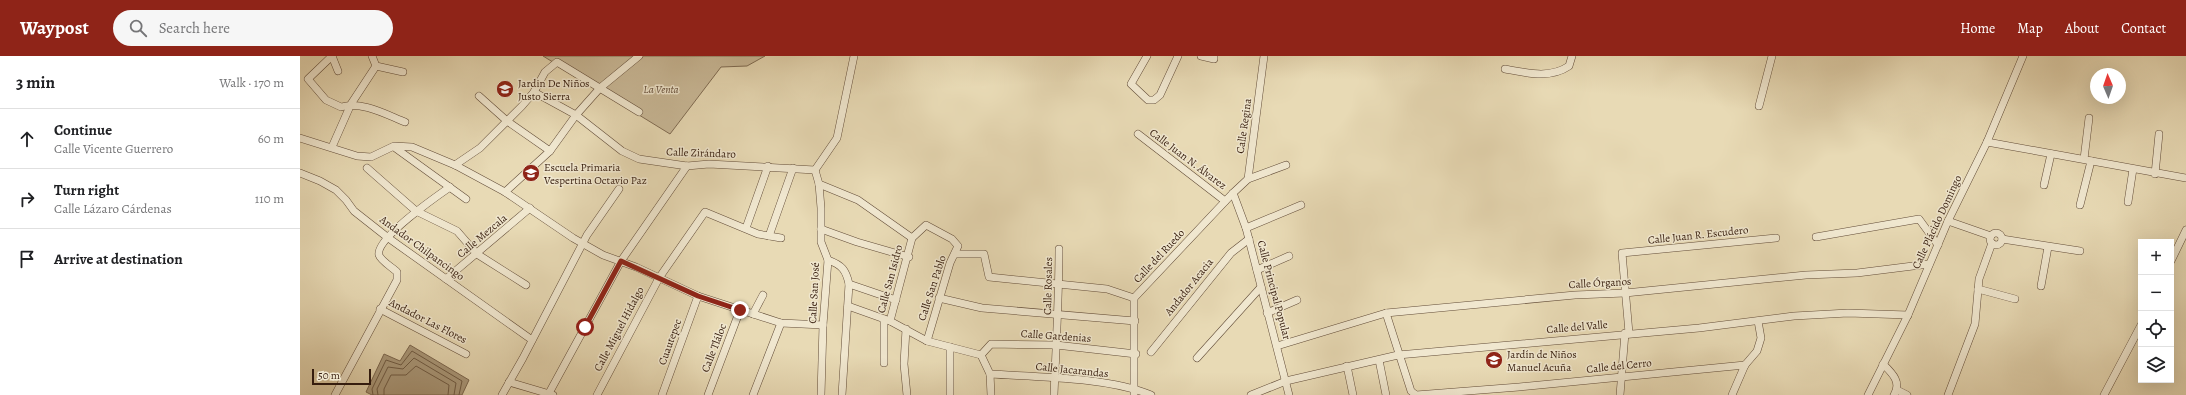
<!DOCTYPE html>
<html lang="en">
<head>
<meta charset="utf-8">
<style>
	body { margin:0; font-family:Alegreya,serif; background:#f6f6f6; color:#202124 }
	.controls { position:absolute; right:12px; bottom:12px; display:grid; overflow:hidden; border-radius:0px; box-shadow:0 4px 16px #0002 }
	.controls button { width:36px; height:36px; display:grid; place-items:center; padding:0; border:0; border-bottom:1px solid #e0e0e0; background:#fff; color:#202124; font:20px sans-serif }
	.compass { position:absolute; left:1790px; top:12px; width:36px; height:36px; border-radius:50%; background:#fff; box-shadow:0 4px 16px #0002; rotate:358deg }
	.scale { position:absolute; left:12px; bottom:10px; width:59px; box-sizing:border-box; padding-left:4px; border:2px solid #361d0e; border-top:0; font-size:11px; line-height:14px; white-space:nowrap; color:#361d0e; -webkit-text-stroke:3px #f0e7cf; paint-order:stroke }
	.stop { position:absolute; width:12px; height:12px; margin:-9px; border:3px solid #8f2418; border-radius:50%; background:#fff }
	.stop.end { background:#8f2418; border-color:#fff; box-shadow:0 1px 4px #0008 }
	.list { margin:0; padding:0; list-style:none }
	h2 { display:flex; justify-content:space-between; align-items:center; height:52px; margin:0; padding:0 16px; font-size:17px }
	h2 small { font-size:13px; font-weight:400; color:#757577 }
	.list li { display:grid; grid-template-columns:26px 1fr auto; gap:12px; align-items:center; box-sizing:border-box; height:60px; padding:0 16px; border-top:1px solid #e0e0e0 }
	.list b { display:block; font-size:15px; white-space:nowrap }
	.list p { margin:0; font-size:13px; white-space:nowrap; color:#757577 }
	.list em { font-size:13px; font-style:normal; color:#757577 }
	.icon { flex:none; width:22px; height:22px; fill:none; stroke:currentColor; stroke-width:2; stroke-linecap:round; stroke-linejoin:round }
	.map { position:relative; flex:none; width:1886px; height:339px; overflow:hidden }
	header { display:flex; align-items:center; gap:24px; box-sizing:border-box; height:56px; padding:0 20px; background:#8f2418; color:#fff }
	header strong { font-size:19px }
	nav { display:flex; gap:22px; margin-inline-start:auto; font-size:14px }
	.search { width:280px; height:36px; background:#f6f6f6; display:flex; align-items:center; gap:10px; box-sizing:border-box; padding:0 14px; border-radius:22px; color:#757577; font-size:15px }
	main { display:flex }
	aside { flex:1; background:#fff }
	.map>svg:first-child { display:block }
	.green { fill:#caba99; stroke:#806c54 }
	.water { fill:#ab9a7c; stroke:#7c6850 }
	.lines { fill:none; stroke-linecap:round; stroke-linejoin:round }
	.shore { stroke:#705c45; stroke-width:1 }
	.minor-casing { stroke:#624c38; stroke-width:8 }
	.minor { stroke:#f0e7cf; stroke-width:7 }
	.route { stroke:#8f2418; stroke-width:5 }
	.labels { text-anchor:middle; dominant-baseline:central; stroke-width:3; stroke-linejoin:round; paint-order:stroke }
	.poi-label { font-size:11px; fill:#361d0e; stroke:#f0e7cf; text-anchor:start }
	.park-label { font-size:11px; font-style:italic; fill:#624c38; stroke:#f0e7cf }
	.street-label { font-size:11px; fill:#361d0e; stroke:#f0e7cf }
</style>
</head>
<body>
<header>
<strong>Waypost</strong>
<div class="search"><svg class="icon" aria-label="search" viewBox="0 0 24 24"><circle cx="10" cy="10" r="6"/><path d="M15 15l6 6"/></svg>Search here</div>
<nav><a>Home</a><a>Map</a><a>About</a><a>Contact</a></nav>
</header>
<main>
<aside>
<h2>3 min<small>Walk · 170 m</small></h2>
<ul class="list">
<li><svg class="icon" aria-label="ahead" viewBox="0 0 24 24"><path d="M12 20V5M6 11l6-6 6 6"/></svg><div><b>Continue</b><p>Calle Vicente Guerrero</p></div><em>60 m</em></li>
<li><svg class="icon" aria-label="right" viewBox="0 0 24 24"><path d="M7 20v-9h11M14 6l5 5-5 5"/></svg><div><b>Turn right</b><p>Calle Lázaro Cárdenas</p></div><em>110 m</em></li>
<li><svg class="icon" aria-label="arrive" viewBox="0 0 24 24"><path d="M6 21V4h12l-3 4 3 4H6"/></svg><div><b>Arrive at destination</b></div></li>
</ul>
</aside>
<div class="map">
<svg width="1886" height="339" viewBox="0 0 1886 339">
	<rect width="100%" height="100%" fill="#e8dab5"/>
	<filter id="stains"><feTurbulence type="fractalNoise" baseFrequency=".005" numOctaves="4"/><feColorMatrix values="0 0 0 0 .2 0 0 0 0 .09 0 0 0 0 .02 0 0 0 .5 -.17"/></filter>
	<radialGradient id="worn" r=".72"><stop offset=".6" stop-color="#630" stop-opacity="0"/><stop offset="1" stop-color="#630" stop-opacity=".3"/></radialGradient>
	<path class="green" d="M243,0H465L447,10L421,11L370,78Z"/>
	<path class="water" d="M110,289L169,324L162,339H72L66,336L84,298L100,305Z"/>
	<g class="lines">
		<g class="shore">
			<path d="M73,339L72,333L86,304L101,309L112,295L162,325L159,339"/>
			<path d="M78,339L77,333L88,311L103,313L114,302L156,327L154,339"/>
			<path d="M84,339V333L91,319H106L116,310L149,329L148,339"/>
		</g>
		<defs>
			<g id="minor">
				<path d="M32,0L8,23L26,44L41,51C62,45 85,58 105,66"/>
				<path d="M32,0L38,15"/>
				<path d="M847,0L831,28L848,44H854L860,39L878,0"/>
				<path d="M901,0L914,3V0"/>
				<path d="M76,10L103,16"/>
				<path d="M1205,13C1227,17 1250,23 1269,10L1272,0"/>
				<path d="M234,36L276,59L322,95L339,103L387,110L409,108L515,114"/>
				<path d="M179,40L207,65L250,95"/>
				<path d="M1459,50L1472,0"/>
				<path d="M838,78L925,145"/>
				<path d="M0,82L57,100L71,101L94,90L112,91L155,109L205,136L273,182L303,199L336,211L398,240L481,267L523,269"/>
				<path d="M1687,86L1886,122"/>
				<path d="M32,91L51,48L76,10L72,0"/>
				<path d="M94,91L166,143"/>
				<path d="M1784,103L1789,62"/>
				<path d="M155,109L180,92L222,50L234,36L245,16L257,6L339,56"/>
				<path d="M67,112L116,155L157,175L177,198L226,229"/>
				<path d="M515,114L519,128L521,152V186L528,204L523,269L521,339"/>
				<path d="M515,114L537,82L554,0"/>
				<path d="M0,117L20,125L36,134L46,144L54,155L87,181L232,284"/>
				<path d="M1855,118L1859,78"/>
				<path d="M948,123L986,109"/>
				<path d="M519,128L558,144L612,182"/>
				<path d="M1744,129L1751,98"/>
				<path d="M205,136L250,95L276,59L300,32L339,0"/>
				<path d="M933,137L946,172L989,339"/>
				<path d="M1828,146L1833,113"/>
				<path d="M1780,149L1791,105"/>
				<path d="M1648,165L1691,180"/>
				<path d="M446,172L468,110"/>
				<path d="M946,172L1001,149"/>
				<path d="M521,173L557,186L609,201"/>
				<circle cx="1696" cy="183" r="6"/>
				<path d="M469,180L493,112"/>
				<path d="M1516,181L1619,163L1638,189"/>
				<path d="M1702,183L1780,195"/>
				<path d="M655,198H684L689,221L807,233L834,242"/>
				<path d="M528,204C542,209 546,214 549,228L542,339"/>
				<path d="M1871,205L1886,174"/>
				<path d="M957,214L989,200"/>
				<path d="M146,223L230,152"/>
				<path d="M549,228L596,244"/>
				<path d="M1741,230L1748,191"/>
				<path d="M1678,233L1715,243"/>
				<path d="M639,242L682,252L835,265"/>
				<path d="M548,250L590,265L627,285L681,299"/>
				<path d="M80,253L166,298"/>
				<path d="M967,257L997,244"/>
				<path d="M1086,257L1111,335L1116,339L1219,331L1445,309"/>
				<path d="M453,258L463,239"/>
				<path d="M584,263V307"/>
				<path d="M590,265L612,182L626,169L652,183L658,190L650,207L627,285"/>
				<path d="M606,273L604,308L607,339"/>
				<path d="M1329,277L1322,197L1476,182"/>
				<path d="M977,290L1086,257L1275,239L1325,237L1506,219L1557,217L1629,208"/>
				<path d="M851,296L931,197L949,183"/>
				<path d="M681,299L691,288L756,289L836,298"/>
				<path d="M681,299L690,318L691,339"/>
				<path d="M897,302L961,231"/>
				<path d="M1079,304L1086,339"/>
				<path d="M1583,308C1592,317 1602,326 1594,339"/>
				<path d="M1047,310L1053,339"/>
				<path d="M690,318C737,321 808,321 851,339"/>
				<path d="M209,326L253,339"/>
				<path d="M1597,334L1607,339"/>
				<path d="M35,339L97,224V216C93,212 81,205 79,199C75,183 137,140 150,131"/>
				<path d="M202,339L223,302L287,179L319,133"/>
				<path d="M248,339L321,205L387,110"/>
				<path d="M297,339L359,222L405,156L458,178L481,182"/>
				<path d="M362,339L398,240"/>
				<path d="M408,339L440,254"/>
				<path d="M453,339L481,267"/>
				<path d="M650,339V291"/>
				<path d="M754,339C756,290 759,242 759,193"/>
				<path d="M834,339V242L933,137L948,123L964,0"/>
				<path d="M951,339L986,325L1098,299L1399,272L1494,260L1548,257L1608,259"/>
				<path d="M1320,339L1325,277"/>
				<path d="M1432,339L1445,309L1457,295L1461,282L1458,265"/>
				<path d="M1568,339L1608,259L1648,165L1687,86L1723,0"/>
				<path d="M1648,339L1675,268L1679,223L1692,187"/>
				<path d="M1804,339L1841,269"/>
			</g>
		</defs>
		<use href="#minor" class="minor-casing"/>
		<use href="#minor" class="minor"/>
	</g>
	<g class="lines">
		<path class="route" d="M285,271L321,205L398,240L440,254"/>
	</g>
	<defs>
		<symbol id="school-disc" viewBox="-11 -11 22 22"><circle r="9.5" fill="#8f2418" stroke="#f0e7cf"/><path d="M0-5L7-2L0 1L-7-2ZM-4 1L0 2.5L4 1V4Q0 6-4 4Z" fill="#fff"/></symbol>
	</defs>
	<g fill-rule="evenodd">
		<use href="#school-disc" x="195" y="23" width="20" height="20"/>
		<use href="#school-disc" x="221" y="107" width="20" height="20"/>
		<use href="#school-disc" x="1184" y="294" width="20" height="20"/>
	</g>
	<g class="labels">
		<g class="poi-label">
			<text x="218" y="27">Jardin De Niños<tspan x="218" dy="13">Justo Sierra</tspan></text>
			<text x="244" y="111">Escuela Primaria<tspan x="244" dy="13">Vespertina Octavio Paz</tspan></text>
			<text x="1207" y="298">Jardín de Niños<tspan x="1207" dy="13">Manuel Acuña</tspan></text>
		</g>
		<g class="park-label">
			<text x="361" y="33">La Venta</text>
		</g>
		<g class="street-label">
			<text transform="translate(944 70) rotate(-82)">Calle Regina</text>
			<text transform="translate(401 97) rotate(2)">Calle Zirándaro</text>
			<text transform="translate(888 103) rotate(37)">Calle Juan N. Álvarez</text>
			<text transform="translate(1637 166) rotate(-65)">Calle Plácido Domingo</text>
			<text transform="translate(1398 179) rotate(-6)">Calle Juan R. Escudero</text>
			<text transform="translate(182 180) rotate(-40)">Calle Mezcala</text>
			<text transform="translate(122 192) rotate(36)">Andador Chilpancingo</text>
			<text transform="translate(859 200) rotate(-47)">Calle del Ruedo</text>
			<text transform="translate(590 223) rotate(-75)">Calle San Isidro</text>
			<text transform="translate(1300 227) rotate(-3)">Calle Órganos</text>
			<text transform="translate(748 230) rotate(-89)">Calle Rosales</text>
			<text transform="translate(889 231) rotate(-51)">Andador Acacia</text>
			<text transform="translate(632 232) rotate(-72)">Calle San Pablo</text>
			<text transform="translate(974 234) rotate(75)">Calle Principal Popular</text>
			<text transform="translate(514 237) rotate(-87)">Calle San José</text>
			<text transform="translate(128 265) rotate(27)">Andador Las Flores</text>
			<text transform="translate(1277 271) rotate(-5)">Calle del Valle</text>
			<text transform="translate(319 273) rotate(-62)">Calle Miguel Hidalgo</text>
			<text transform="translate(756 280) rotate(4)">Calle Gardenias</text>
			<text transform="translate(370 286) rotate(-70)">Cuautepec</text>
			<text transform="translate(414 292) rotate(-69)">Calle Tláloc</text>
			<text transform="translate(1319 310) rotate(-6)">Calle del Cerro</text>
			<text transform="translate(772 314) rotate(6)">Calle Jacarandas</text>
		</g>
	</g>
	<rect width="100%" height="100%" filter="url(#stains)"/>
	<rect width="100%" height="100%" fill="url(#worn)"/>
</svg>
<div class="controls">
<button>+</button>
<button>−</button>
<button><svg class="icon" aria-label="locate" viewBox="0 0 24 24"><circle cx="12" cy="12" r="6"/><path d="M12 2v4M12 18v4M2 12h4M18 12h4"/></svg></button>
<button><svg class="icon" aria-label="layers" viewBox="0 0 24 24"><path d="M12 4l9 5-9 5-9-5zM3 14l9 5 9-5"/></svg></button>
</div>
<svg class="compass" viewBox="-18 -18 36 36"><path d="M0-13l5 13h-10z" fill="#e53935"/><path d="M0 13l5-13h-10z" fill="#757577"/></svg>
<div class="scale">50 m</div>
<div class="stop" style="left:285px;top:271px"></div>
<div class="stop end" style="left:440px;top:254px"></div>
</div>
</main>
</body>
</html>
